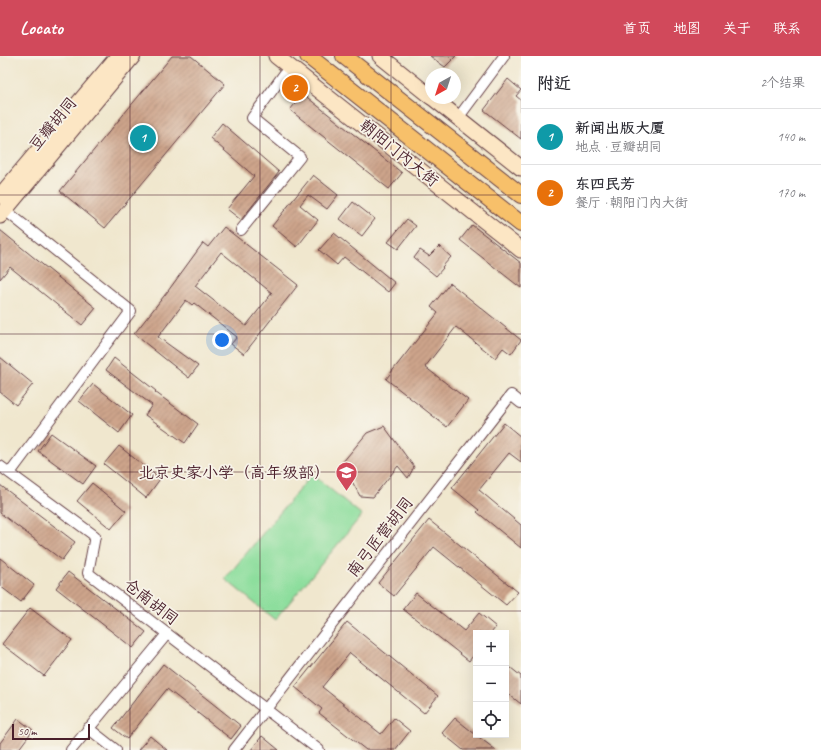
<!DOCTYPE html>
<html lang="zh">
<head>
<meta charset="utf-8">
<style>
	body { margin:0; font-family:Caveat,"LXGW WenKai TC",sans-serif; background:#f2f2f3; color:#2b2b33 }
	.controls { position:absolute; right:12px; bottom:12px; display:grid; overflow:hidden; border-radius:0px; box-shadow:0 4px 16px #0002 }
	.controls button { width:36px; height:36px; display:grid; place-items:center; padding:0; border:0; border-bottom:1px solid #e1e1e2; background:#fff; color:#2b2b33; font:20px sans-serif }
	.compass { position:absolute; left:425px; top:12px; width:36px; height:36px; border-radius:50%; background:#fff; box-shadow:0 4px 16px #0002; rotate:219deg }
	.scale { position:absolute; left:12px; bottom:10px; width:78px; box-sizing:border-box; padding-left:4px; border:2px solid #4a1f2b; border-top:0; font-size:11px; line-height:14px; white-space:nowrap; color:#4a1f2b; -webkit-text-stroke:3px #f7f3e8; paint-order:stroke }
	.you { position:absolute; left:222px; top:284px; width:14px; height:14px; margin:-10px; border:3px solid #fff; border-radius:50%; background:#1a73e8; box-shadow:0 0 0 6px #1a73e833 }
	.badge { display:grid; place-items:center; width:26px; height:26px; border-radius:50%; background:#d1495b; color:#fff; font-size:13px; font-weight:700 }
	.pin { position:absolute; translate:-50% -50%; border:2px solid #fff; box-shadow:0 1px 4px #0006 }
	.list { margin:0; padding:0; list-style:none }
	h2 { display:flex; justify-content:space-between; align-items:center; height:52px; margin:0; padding:0 16px; font-size:17px }
	h2 small { font-size:13px; font-weight:400; color:#7c7c81 }
	.list li { display:grid; grid-template-columns:26px 1fr auto; gap:12px; align-items:center; box-sizing:border-box; height:56px; padding:0 16px; border-top:1px solid #e1e1e2 }
	.list b { display:block; font-size:15px; white-space:nowrap }
	.list p { margin:0; font-size:13px; white-space:nowrap; color:#7c7c81 }
	.list em { font-size:13px; font-style:normal; color:#7c7c81 }
	.icon { flex:none; width:22px; height:22px; fill:none; stroke:currentColor; stroke-width:2; stroke-linecap:round; stroke-linejoin:round }
	.map { position:relative; flex:none; width:521px; height:694px; overflow:hidden }
	header { display:flex; align-items:center; gap:24px; box-sizing:border-box; height:56px; padding:0 20px; background:#d1495b; color:#fff }
	header strong { font-size:19px }
	nav { display:flex; gap:22px; margin-inline-start:auto; font-size:14px }
	main { display:flex }
	aside { flex:1; background:#fff }
	.map>svg:first-child { display:block }
	.grass { fill:#8dde9d; stroke:#6c7e64 }
	.building { fill:url(#building-hatch); fill-rule:evenodd }
	.lines { fill:none; stroke-linecap:round; stroke-linejoin:round }
	.street-casing { stroke:#633d43; stroke-width:12 }
	.secondary-casing { stroke:#633d43; stroke-width:17 }
	.primary-casing { stroke:#633d43; stroke-width:18 }
	.street { stroke:#fff; stroke-width:10 }
	.secondary { stroke:#fce6c4; stroke-width:15 }
	.primary { stroke:#f7c06b; stroke-width:16 }
	.grid { fill:none; stroke:#4a1f2b; stroke-width:1; stroke-opacity:0.55 }
	.labels { text-anchor:middle; dominant-baseline:central; stroke-width:3.5; stroke-linejoin:round; paint-order:stroke }
	.street-label { font-size:16px; fill:#4a1f2b; stroke:#f7f3e8 }
	.poi-label { font-size:16px; fill:#4a1f2b; stroke:#f7f3e8; text-anchor:end }
</style>
</head>
<body>
<header>
<strong>Locato</strong>
<nav><a>首页</a><a>地图</a><a>关于</a><a>联系</a></nav>
</header>
<main>
<div class="map">
<svg width="521" height="694" viewBox="0 0 521 694">
	<defs>
		<pattern id="building-hatch" width="6" height="6" patternUnits="userSpaceOnUse"><rect width="6" height="6" fill="#cda48b"/><path d="M-1 1l2-2M0 6l6-6M5 7l2-2" fill="none" stroke="#a88572"/></pattern>
	</defs>
	<rect width="100%" height="100%" fill="#f7f3e8"/>
	<filter id="ink" filterUnits="userSpaceOnUse"><feTurbulence type="fractalNoise" baseFrequency=".025" numOctaves="2"/><feDisplacementMap in="SourceGraphic" scale="8" xChannelSelector="R" yChannelSelector="G"/><feConvolveMatrix kernelMatrix="1 2 1 2 8 2 1 2 1" color-interpolation-filters="sRGB"/></filter>
	<filter id="wash" filterUnits="userSpaceOnUse"><feTurbulence type="fractalNoise" baseFrequency=".012" numOctaves="4" result="noise"/><feDisplacementMap in="SourceGraphic" scale="16" xChannelSelector="R" yChannelSelector="G"/><feGaussianBlur stdDeviation="0.9" result="paint"/><feColorMatrix in="noise" values="0 0 0 0 0 0 0 0 0 0 0 0 0 0 0 0 0 1.4 0 .05"/><feComposite in="paint" operator="in"/></filter>
	<g filter="url(#wash)">
		<rect width="100%" height="100%" fill="#f0e7ce"/>
		<path class="grass" d="M312,418L362,459L275,564L225,523Z"/>
		<g id="blocks">
			<g class="building">
				<path d="M172,0H191L225,28L105,172L60,135Z"/>
				<path d="M430,0H456L445,11Z"/>
				<path d="M508,23L521,34L516,40L521,44V83L484,54Z"/>
				<path d="M303,38L402,117L389,133L290,54Z"/>
				<path d="M222,67L279,116L241,164L227,153L254,120L210,82Z"/>
				<path d="M313,119L338,139L327,153L308,139L300,149L318,164L297,191L272,170Z"/>
				<path d="M353,146L375,163L362,180L340,163Z"/>
				<path d="M407,163L416,170L398,193L388,186Z"/>
				<path d="M472,169L521,207V232L460,184Z"/>
				<path d="M224,171L298,229L244,298L231,288L237,281L194,247L192,249L186,244L158,281L198,310L189,322L134,278L168,235L203,187L208,191ZM221,196L272,237L246,270L195,230Z"/>
				<path d="M0,174L96,252L82,269L10,211L0,223Z"/>
				<path d="M334,177L395,227L388,236L344,201L337,209L319,194Z"/>
				<path d="M439,190L451,201L442,211L443,212L436,220L414,202L420,194L429,200Z"/>
				<path d="M450,227L521,284L511,298L503,292L495,302L456,271L425,311L468,344L447,371L386,323L438,257L431,251Z"/>
				<path d="M0,301L33,328L16,349L0,336Z"/>
				<path d="M114,302L156,335L155,336L198,368L185,387L145,359L152,349L106,314Z"/>
				<path d="M93,328L132,359L119,377L79,345Z"/>
				<path d="M504,367L521,381V406L509,397L479,434L521,469V492L477,456L479,454L452,432Z"/>
				<path d="M384,370L414,411L408,422L398,410L373,441L360,440L342,407L367,377Z"/>
				<path d="M51,377L96,410L83,428L38,395Z"/>
				<path d="M119,390L160,423L146,442L104,408Z"/>
				<path d="M92,427L126,455L111,473L77,445Z"/>
				<path d="M0,429L75,486L62,504L0,457Z"/>
				<path d="M429,464L518,536L506,549L434,491L394,540L378,527Z"/>
				<path d="M0,502L34,529L21,546L0,530Z"/>
				<path d="M68,516L146,576L133,592L56,532Z"/>
				<path d="M416,537L464,575L479,557L496,571L491,577H476V596L469,605L403,553Z"/>
				<path d="M30,552L72,584L44,620L2,588Z"/>
				<path d="M347,566L438,640L424,657L350,597L322,631L381,678L394,662L410,675L395,694H366L319,657L322,653L295,631Z"/>
				<path d="M163,608L241,670L231,683L167,633L127,683L113,672Z"/>
				<path d="M506,608L521,620V648L506,636Z"/>
				<path d="M455,662L476,679L496,694H463L442,677Z"/>
				<path d="M18,663L33,674L18,694H0V687Z"/>
				<path d="M150,680L167,694H138Z"/>
				<path d="M262,680L279,694H251Z"/>
			</g>
		</g>
	</g>
	<g filter="url(#ink)">
		<use href="#blocks" fill-opacity="0" stroke="#633d43" stroke-width="1"/>
		<g class="lines">
			<defs>
				<g id="street">
					<path d="M458,62L504,0"/>
					<path d="M5,154L131,255L10,417"/>
					<path d="M241,174L300,101L252,62L290,10"/>
					<path d="M0,410L95,480L88,517L319,694"/>
					<path d="M88,672L116,694"/>
					<path d="M71,694L167,578"/>
					<path d="M234,694L511,339L521,347"/>
				</g>
				<g id="secondary">
					<path d="M276,0L521,194"/>
					<path d="M380,0L431,41"/>
					<path d="M433,42L521,112"/>
					<path d="M0,140L118,0"/>
					<path d="M0,160L133,0"/>
				</g>
				<g id="primary">
					<path d="M308,0L521,168"/>
					<path d="M344,0L521,139"/>
				</g>
			</defs>
			<use href="#street" class="street-casing"/>
			<use href="#secondary" class="secondary-casing"/>
			<use href="#primary" class="primary-casing"/>
			<use href="#street" class="street"/>
			<use href="#secondary" class="secondary"/>
			<use href="#primary" class="primary"/>
		</g>
	</g>
	<path class="grid" d="M130,0V694M260,0V694M391,0V694M0,139H521M0,278H521M0,416H521M0,555H521"/>
	<defs>
		<symbol id="school-pin" viewBox="-11 -11 22 30"><path d="M0 17L-7.5 6A9.5 9.5 0 1 1 7.5 6Z" fill="#d1495b" stroke="#f7f3e8"/><path d="M0-5L7-2L0 1L-7-2ZM-4 1L0 2.5L4 1V4Q0 6-4 4Z" fill="#fff"/></symbol>
	</defs>
	<g fill-rule="evenodd">
		<use href="#school-pin" x="334" y="404" width="25" height="34"/>
	</g>
	<g class="labels">
		<g class="street-label">
			<text transform="translate(53 68) rotate(-50)">豆瓣胡同</text>
			<text transform="translate(399 97) rotate(39)">朝阳门内大街</text>
			<text transform="translate(380 481) rotate(-52)">南弓匠营胡同</text>
			<text transform="translate(151 546) rotate(38)">仓南胡同</text>
		</g>
		<g class="poi-label">
			<text x="330" y="417">北京史家小学（高年级部）</text>
		</g>
	</g>
</svg>
<div class="controls">
<button>+</button>
<button>−</button>
<button><svg class="icon" aria-label="locate" viewBox="0 0 24 24"><circle cx="12" cy="12" r="6"/><path d="M12 2v4M12 18v4M2 12h4M18 12h4"/></svg></button>
</div>
<svg class="compass" viewBox="-18 -18 36 36"><path d="M0-13l5 13h-10z" fill="#e53935"/><path d="M0 13l5-13h-10z" fill="#7c7c81"/></svg>
<div class="scale">50 m</div>
<div class="you"></div>
<div class="pin badge" style="left:143px;top:82px;background:#0f9aa8">1</div>
<div class="pin badge" style="left:295px;top:32px;background:#e8710a">2</div>
</div>
<aside>
<h2>附近<small>2个结果</small></h2>
<ul class="list">
<li><span class="badge" style="background:#0f9aa8">1</span><div><b>新闻出版大厦</b><p>地点 · 豆瓣胡同</p></div><em>140 m</em></li>
<li><span class="badge" style="background:#e8710a">2</span><div><b>东四民芳</b><p>餐厅 · 朝阳门内大街</p></div><em>170 m</em></li>
</ul>
</aside>
</main>
</body>
</html>
